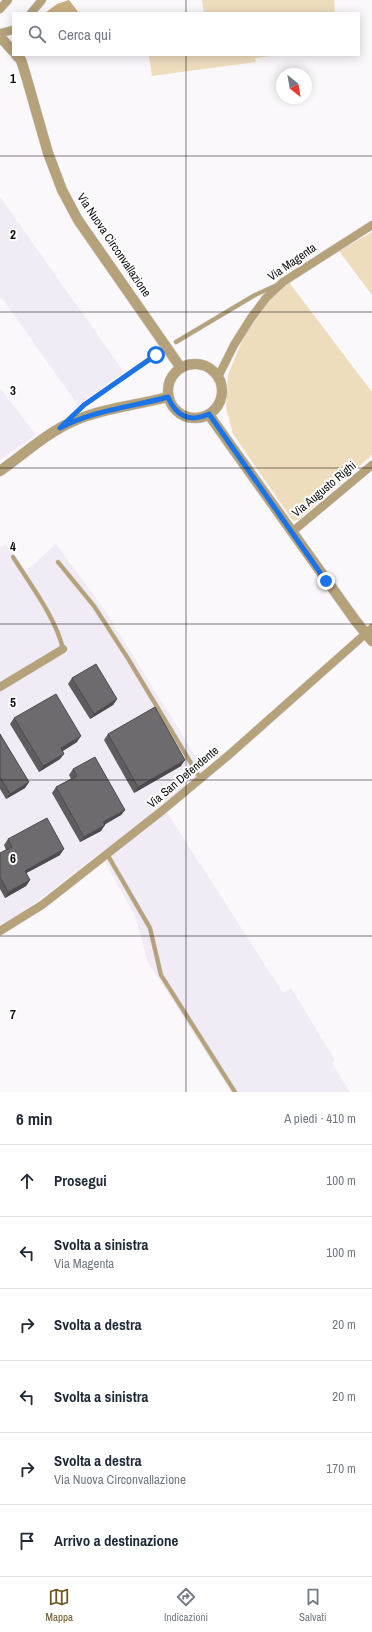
<!DOCTYPE html>
<html lang="it">
<head>
<meta charset="utf-8">
<style>
	body { margin:0; font-family:"Archivo Narrow",sans-serif; background:#f6f6f7; color:#1f2937 }
	.compass { position:absolute; left:276px; top:68px; width:36px; height:36px; border-radius:50%; background:#fff; box-shadow:0 2px 10px #0003; rotate:149deg }
	.stop { position:absolute; width:12px; height:12px; margin:-9px; border:3px solid #1a73e8; border-radius:50%; background:#fff }
	.stop.end { background:#1a73e8; border-color:#fff; box-shadow:0 1px 4px #0008 }
	.list { margin:0; padding:0; list-style:none }
	h2 { display:flex; justify-content:space-between; align-items:center; height:52px; margin:0; padding:0 16px; font-size:17px }
	h2 small { font-size:13px; font-weight:400; color:#747a83 }
	.list li { display:grid; grid-template-columns:26px 1fr auto; gap:12px; align-items:center; box-sizing:border-box; height:72px; padding:0 16px; border-top:1px solid #e0e1e3 }
	.list b { display:block; font-size:15px; white-space:nowrap }
	.list p { margin:0; font-size:13px; white-space:nowrap; color:#747a83 }
	.list em { font-size:13px; font-style:normal; color:#747a83 }
	.icon { flex:none; width:22px; height:22px; fill:none; stroke:currentColor; stroke-width:2; stroke-linecap:round; stroke-linejoin:round }
	.map { position:relative; flex:none; width:372px; height:1092px; overflow:hidden }
	.search { position:absolute; background:#fff; box-shadow:0 2px 10px #0003; left:12px; right:12px; top:12px; height:44px; display:flex; align-items:center; gap:10px; box-sizing:border-box; padding:0 14px; border-radius:0px; color:#747a83; font-size:15px }
	.sheet { height:484px; background:#fff }
	nav { display:flex; justify-content:space-around; align-items:center; box-sizing:border-box; height:56px; border-top:1px solid #e0e1e3; background:#fff; font-size:11px; color:#747a83 }
	nav a { display:grid; justify-items:center; gap:2px }
	nav .on { color:#6f5828 }
	.map>svg:first-child { display:block }
	.built { fill:#f1ebf5 }
	.green { fill:#eeddbd }
	.forest { fill:#c8af7f }
	.lines { fill:none; stroke-linecap:round; stroke-linejoin:round }
	.service-casing { stroke:#d4d3d5; stroke-width:5 }
	.minor-casing { stroke:#d4d3d5; stroke-width:9 }
	.tertiary-casing { stroke:#d4d3d5; stroke-width:11 }
	.service { stroke:#b5a17a; stroke-width:4 }
	.minor { stroke:#b5a17a; stroke-width:8 }
	.tertiary { stroke:#b5a17a; stroke-width:10 }
	.wall { fill:#5e5c5f }
	.shaded-wall { fill:#4c4b4d }
	.building { fill:#6d6b6e; stroke:#4c4b4d }
	.route { stroke:#1a73e8; stroke-width:5 }
	.grid { fill:none; stroke:#0f0e0f; stroke-width:1; stroke-opacity:0.55 }
	.labels { text-anchor:middle; dominant-baseline:central; stroke-width:4; stroke-linejoin:round; paint-order:stroke }
	.street-label { font-size:12px; fill:#0f0e0f; stroke:#fff }
	.grid-label { font-size:13px; text-anchor:middle; font-weight:bold; fill:#0f0e0f; stroke:#fff; stroke-width:4; stroke-linejoin:round; paint-order:stroke }
</style>
</head>
<body>
<div class="map">
<svg width="372" height="1092" viewBox="0 0 372 1092">
	<rect width="100%" height="100%" fill="#faf8fb"/>
	<g class="built">
		<path d="M0,197L124,372L78,405L2,298L0,299Z"/>
		<path d="M0,388L36,435L0,460Z"/>
		<path d="M6,544L26,571L56,544L106,612L204,770L163,806L283,993L291,988L335,1060L332,1063L350,1092H231L148,962L135,916L100,853L39,900L0,928V547Z"/>
	</g>
	<g class="green">
		<path d="M202,0H334L335,13H204Z"/>
		<path d="M149,55H278L255,58L256,62L152,76Z"/>
		<path d="M372,232V295L339,251Z"/>
		<path d="M288,281L372,392V455L298,520L293,521L233,434L226,408L228,375L244,336L271,296Z"/>
	</g>
	<path class="forest" d="M69,0L79,13H45L57,4Z"/>
	<g class="lines">
		<defs>
			<g id="service">
				<path d="M176,342L255,295L277,285"/>
				<path d="M69,419L84,405L155,355"/>
				<path d="M13,557C30,584 56,618 63,649"/>
				<path d="M58,562L94,606L127,657L200,778"/>
				<path d="M107,854L150,928L161,975L235,1092"/>
			</g>
			<g id="minor">
				<path d="M0,9L8,0"/>
				<path d="M31,13L42,0"/>
				<path d="M0,33L13,30"/>
				<path d="M218,377L234,345L251,318L266,298L283,282L372,225"/>
				<path d="M292,532L372,465"/>
				<path d="M0,687L63,649"/>
				<path d="M0,931L42,905L163,810L230,754L372,628"/>
			</g>
			<g id="tertiary">
				<path d="M0,37L13,51"/>
				<path d="M16,55L21,60L26,76L48,153L62,190L78,220L181,368"/>
				<circle cx="195" cy="391" r="27"/>
				<path d="M209,415L355,620L372,641"/>
				<path d="M0,471C24,454 49,431 76,420C104,408 138,405 168,397"/>
			</g>
		</defs>
		<use href="#service" class="service-casing"/>
		<use href="#minor" class="minor-casing"/>
		<use href="#tertiary" class="tertiary-casing"/>
		<use href="#service" class="service"/>
		<use href="#minor" class="minor"/>
		<use href="#tertiary" class="tertiary"/>
	</g>
	<g class="wall">
		<path d="M72,678L117,699L113,705L90,719L68,684Z"/>
		<path d="M14,718L77,742L63,751L60,759L39,772L10,724Z"/>
		<path d="M0,734L29,782L25,788L6,799L0,789Z"/>
		<path d="M108,734L181,766L134,793L104,740Z"/>
		<path d="M73,769L125,810L121,815L104,824L101,831L80,842L52,793L56,787L71,779L69,775Z"/>
		<path d="M8,839L60,855L26,873L30,880L26,886L5,898L0,889V853L6,850L4,845Z"/>
	</g>
	<g class="shaded-wall">
		<path d="M117,699L113,705L90,719L94,714Z"/>
		<path d="M81,736L77,742L57,754L61,748Z"/>
		<path d="M64,754L60,759L39,772L43,766Z"/>
		<path d="M185,760L181,766L134,793L138,787Z"/>
		<path d="M29,782L25,788L6,799L10,794Z"/>
		<path d="M125,810L121,815L99,828L103,822Z"/>
		<path d="M105,825L101,831L80,842L84,837Z"/>
		<path d="M64,849L60,855L21,876L25,871Z"/>
		<path d="M30,880L26,886L5,898L8,892Z"/>
	</g>
	<g class="building">
		<path d="M96,664L117,699L94,714L72,678Z"/>
		<path d="M56,694L81,736L61,748L64,754L43,766L14,718Z"/>
		<path d="M155,707L185,760L138,787L108,734Z"/>
		<path d="M0,734L29,782L10,794L0,777Z"/>
		<path d="M95,757L125,810L103,822L105,825L84,837L56,787L77,776L73,769Z"/>
		<path d="M47,818L64,849L25,871L30,880L8,892L0,877V853L12,847L8,839Z"/>
	</g>
	<g class="lines">
		<path class="route" d="M156,355L84,405L60,428C94,410 132,407 168,397C176,416 189,423 209,414L326,581"/>
	</g>
	<path class="grid" d="M186,0V13M186,55V1092M0,156H372M0,312H372M0,468H372M0,624H372M0,780H372M0,936H372"/>
	<g class="labels">
		<g class="street-label">
			<text transform="translate(114 245) rotate(56)">Via Nuova Circonvallazione</text>
			<text transform="translate(292 262) rotate(-35)">Via Magenta</text>
			<text transform="translate(324 489) rotate(-40)">Via Augusto Righi</text>
			<text transform="translate(183 777) rotate(-40)">Via San Defendente</text>
		</g>
	</g>
	<g class="grid-label">
		<text x="13" y="83">1</text>
		<text x="13" y="239">2</text>
		<text x="13" y="395">3</text>
		<text x="13" y="551">4</text>
		<text x="13" y="707">5</text>
		<text x="13" y="863">6</text>
		<text x="13" y="1019">7</text>
	</g>
</svg>
<svg class="compass" viewBox="-18 -18 36 36"><path d="M0-13l5 13h-10z" fill="#e53935"/><path d="M0 13l5-13h-10z" fill="#747a83"/></svg>
<div class="stop" style="left:156px;top:355px"></div>
<div class="stop end" style="left:326px;top:581px"></div>
<div class="search"><svg class="icon" aria-label="search" viewBox="0 0 24 24"><circle cx="10" cy="10" r="6"/><path d="M15 15l6 6"/></svg>Cerca qui</div>
</div>
<section class="sheet">
<h2>6 min<small>A piedi · 410 m</small></h2>
<ul class="list">
<li><svg class="icon" aria-label="ahead" viewBox="0 0 24 24"><path d="M12 20V5M6 11l6-6 6 6"/></svg><div><b>Prosegui</b></div><em>100 m</em></li>
<li><svg class="icon" aria-label="left" viewBox="0 0 24 24"><path d="M17 20v-9H6M10 6l-5 5 5 5"/></svg><div><b>Svolta a sinistra</b><p>Via Magenta</p></div><em>100 m</em></li>
<li><svg class="icon" aria-label="right" viewBox="0 0 24 24"><path d="M7 20v-9h11M14 6l5 5-5 5"/></svg><div><b>Svolta a destra</b></div><em>20 m</em></li>
<li><svg class="icon" aria-label="left" viewBox="0 0 24 24"><path d="M17 20v-9H6M10 6l-5 5 5 5"/></svg><div><b>Svolta a sinistra</b></div><em>20 m</em></li>
<li><svg class="icon" aria-label="right" viewBox="0 0 24 24"><path d="M7 20v-9h11M14 6l5 5-5 5"/></svg><div><b>Svolta a destra</b><p>Via Nuova Circonvallazione</p></div><em>170 m</em></li>
<li><svg class="icon" aria-label="arrive" viewBox="0 0 24 24"><path d="M6 21V4h12l-3 4 3 4H6"/></svg><div><b>Arrivo a destinazione</b></div></li>
</ul>
</section>
<nav>
<a class="on"><svg class="icon" aria-label="map" viewBox="0 0 24 24"><path d="M3 6l6-2 6 2 6-2v14l-6 2-6-2-6 2zM9 4v14M15 6v14"/></svg>Mappa</a>
<a><svg class="icon" aria-label="directions" viewBox="0 0 24 24"><path d="M12 3l9 9-9 9-9-9zM9 14v-3h6M13 9l2 2-2 2"/></svg>Indicazioni</a>
<a><svg class="icon" aria-label="saved" viewBox="0 0 24 24"><path d="M7 4h10v16l-5-4-5 4z"/></svg>Salvati</a>
</nav>
</body>
</html>
